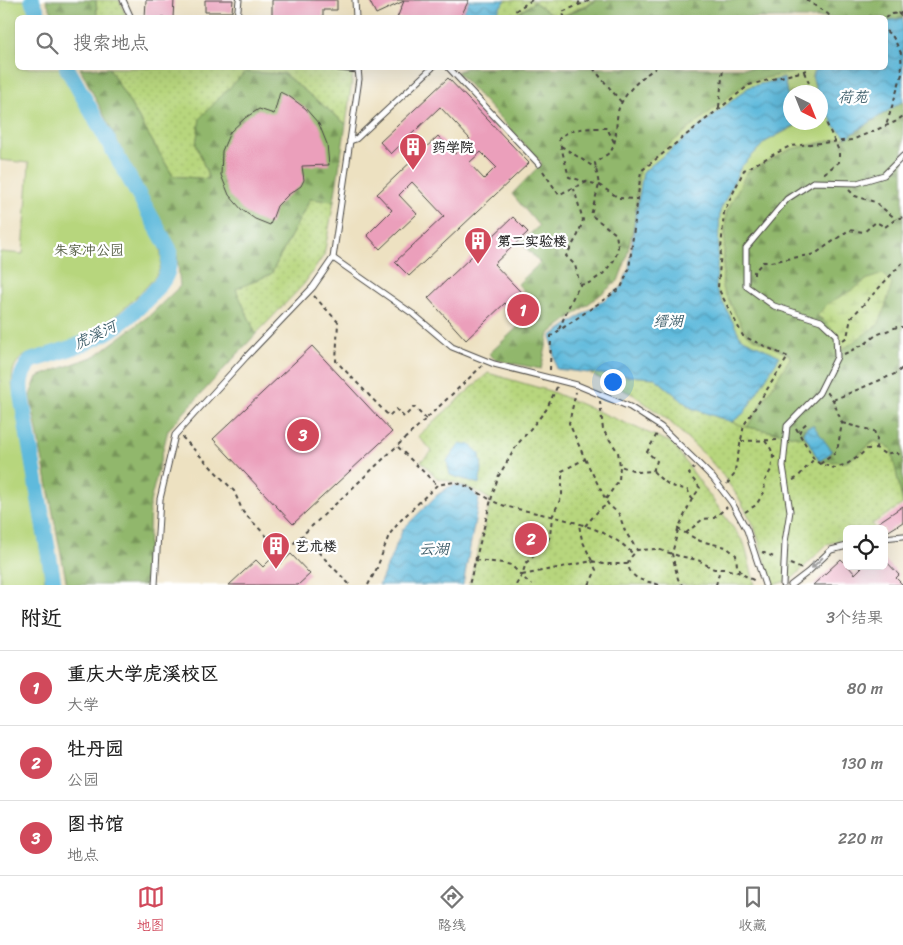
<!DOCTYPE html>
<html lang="zh">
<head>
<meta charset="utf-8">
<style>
	body { margin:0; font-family:Sriracha,"LXGW WenKai TC",sans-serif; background:#f6f6f6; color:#222 }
	.controls { position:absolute; right:15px; bottom:15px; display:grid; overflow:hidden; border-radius:8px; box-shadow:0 5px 20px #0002 }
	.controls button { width:45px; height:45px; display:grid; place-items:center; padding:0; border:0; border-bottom:1px solid #e0e0e0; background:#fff; color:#222; font:25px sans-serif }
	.compass { position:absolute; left:783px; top:85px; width:45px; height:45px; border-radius:50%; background:#fff; box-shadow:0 5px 20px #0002; rotate:137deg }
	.you { position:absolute; left:612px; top:381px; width:18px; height:18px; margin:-12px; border:4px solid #fff; border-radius:50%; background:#1a73e8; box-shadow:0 0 0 8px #1a73e833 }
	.badge { display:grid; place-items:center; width:32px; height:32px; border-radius:50%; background:#d1495b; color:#fff; font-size:16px; font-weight:700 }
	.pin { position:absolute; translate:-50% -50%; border:2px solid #fff; box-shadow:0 1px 5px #0006 }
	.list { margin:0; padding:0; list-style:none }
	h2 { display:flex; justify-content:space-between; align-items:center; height:65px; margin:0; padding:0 20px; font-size:21px }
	h2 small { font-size:16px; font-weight:400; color:#767676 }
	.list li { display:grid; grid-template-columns:32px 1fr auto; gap:15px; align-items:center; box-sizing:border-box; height:75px; padding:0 20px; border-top:1px solid #e0e0e0 }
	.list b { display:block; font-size:19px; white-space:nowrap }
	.list p { margin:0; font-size:16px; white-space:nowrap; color:#767676 }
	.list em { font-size:16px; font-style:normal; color:#767676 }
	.icon { flex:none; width:28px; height:28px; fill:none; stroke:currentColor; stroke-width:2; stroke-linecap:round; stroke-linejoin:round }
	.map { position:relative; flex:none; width:903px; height:585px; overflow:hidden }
	.search { position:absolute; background:#fff; box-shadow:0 5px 20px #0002; left:15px; right:15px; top:15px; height:55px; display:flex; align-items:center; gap:12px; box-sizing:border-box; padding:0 18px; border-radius:8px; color:#767676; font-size:19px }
	.sheet { height:290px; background:#fff }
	nav { display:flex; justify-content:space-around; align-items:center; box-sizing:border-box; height:70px; border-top:1px solid #e0e0e0; background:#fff; font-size:14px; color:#767676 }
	nav a { display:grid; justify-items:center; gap:2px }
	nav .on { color:#d1495b }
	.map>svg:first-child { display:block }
	.grass { fill:url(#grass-dots); stroke:#718054 }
	.forest { fill:url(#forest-firs); stroke:#5e714c; fill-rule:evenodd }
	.wetland { fill:url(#wetland-marsh); stroke:#718054 }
	.green { fill:#b7d67d; stroke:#718054 }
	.water { fill:url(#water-waves); stroke:#447284 }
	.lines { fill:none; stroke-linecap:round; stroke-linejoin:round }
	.river { stroke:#5ebadc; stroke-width:16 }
	.building { fill:#eb9fbb; fill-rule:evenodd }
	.service-casing { stroke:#484642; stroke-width:7 }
	.path { stroke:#484642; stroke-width:2; stroke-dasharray:4 4; stroke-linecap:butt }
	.service { stroke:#fff; stroke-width:5 }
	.oneway { stroke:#a0a0a0 }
	.labels { text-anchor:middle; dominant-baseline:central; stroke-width:4.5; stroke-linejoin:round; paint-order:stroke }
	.poi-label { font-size:14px; font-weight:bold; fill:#2b2b2b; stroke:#fff; text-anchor:start }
	.park-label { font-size:14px; fill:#555e44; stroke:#fff }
	.water-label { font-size:15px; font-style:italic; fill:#3d5d69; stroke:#fff }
</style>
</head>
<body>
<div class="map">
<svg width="903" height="585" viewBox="0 0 903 585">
	<defs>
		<pattern id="grass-dots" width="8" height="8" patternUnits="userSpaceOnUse" patternTransform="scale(1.25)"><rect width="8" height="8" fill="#b7d67d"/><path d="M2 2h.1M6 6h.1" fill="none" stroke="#9eb86c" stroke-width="1.8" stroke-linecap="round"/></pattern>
		<pattern id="forest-firs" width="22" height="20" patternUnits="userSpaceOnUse" patternTransform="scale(1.25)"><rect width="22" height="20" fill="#91b76c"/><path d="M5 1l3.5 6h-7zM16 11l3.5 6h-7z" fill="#779559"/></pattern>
		<pattern id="wetland-marsh" width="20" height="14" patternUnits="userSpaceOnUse" patternTransform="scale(1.25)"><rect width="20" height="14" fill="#b7d67d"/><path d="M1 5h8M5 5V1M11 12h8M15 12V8" fill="none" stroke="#9eb86c"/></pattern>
		<pattern id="water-waves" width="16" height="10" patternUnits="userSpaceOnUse" patternTransform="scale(1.25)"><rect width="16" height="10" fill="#5ebadc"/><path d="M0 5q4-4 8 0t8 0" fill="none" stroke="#4e97b3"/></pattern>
	</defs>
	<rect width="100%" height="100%" fill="#fff"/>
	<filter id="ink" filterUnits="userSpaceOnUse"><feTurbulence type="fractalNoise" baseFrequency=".02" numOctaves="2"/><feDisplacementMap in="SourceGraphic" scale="10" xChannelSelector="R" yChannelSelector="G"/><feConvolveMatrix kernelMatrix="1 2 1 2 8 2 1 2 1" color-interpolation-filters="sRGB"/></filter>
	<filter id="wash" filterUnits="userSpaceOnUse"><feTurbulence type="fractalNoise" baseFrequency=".0096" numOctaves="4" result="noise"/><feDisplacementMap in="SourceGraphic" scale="20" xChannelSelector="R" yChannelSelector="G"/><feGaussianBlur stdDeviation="1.12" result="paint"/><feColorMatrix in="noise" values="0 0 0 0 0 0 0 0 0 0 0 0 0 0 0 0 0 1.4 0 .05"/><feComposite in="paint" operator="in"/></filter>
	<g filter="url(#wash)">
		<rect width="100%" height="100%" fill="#ede1c1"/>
		<g class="grass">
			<path d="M96,0H119L127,17H97Z"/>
			<path d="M506,0H597L560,17H556L534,2L517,14L515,17L495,18L500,7Z"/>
			<path d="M109,68H308L353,72L346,124L284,74L196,144L210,179L173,176Z"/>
			<path d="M310,199L334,201L324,255L304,284L256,334L235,289L271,274Z"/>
			<path d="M488,373L550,391L672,443L744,543L755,585H469L491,500L476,491L454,482L437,478L421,461L432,451L418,436Z"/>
			<path d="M589,373L655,378L691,408L747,427L806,438L847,462L875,441L892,448L903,504L872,524L875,529H847V539L827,544L791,580L773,585L754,526L739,498L721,473L706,456L668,420L634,395Z"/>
		</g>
		<g class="forest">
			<path d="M46,0H96L97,17H54Z"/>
			<path d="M597,0H903V18L891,20L886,24V18H560L594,2Z"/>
			<path d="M534,2L556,17H515L517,14Z"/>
			<path d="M80,68H109L173,176L209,179L196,144L200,118L245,72L284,74L346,124L334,201L310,199L271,274L236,289L256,334L168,430L150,502L147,585H67L30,395L37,377L95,356L150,315L180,286L177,255L120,147Z"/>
			<path d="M465,68H815L747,82L639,169L635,220L626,260L618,281L549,334L541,369L496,360L489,354L538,308L518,284L540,263L521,242L539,226L512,194L542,163L457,72Z"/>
			<path d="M903,101V504L891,448L875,441L847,462L819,461L806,438L747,427L790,358L789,354L746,334L722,288L726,213L747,172L791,149L847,137ZM868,279L838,335L822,319L817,316Z"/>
		</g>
		<path class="wetland" d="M883,274L892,284L886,304L879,324L839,352L838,335L822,319L817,316L827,304L852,290L868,279Z"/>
		<g class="green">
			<path d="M0,0H30L37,17L18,18V68H63L156,236C160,248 164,258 159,270C154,284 103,329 89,334C73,340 57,345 41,350C35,352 28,353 23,357C13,363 12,373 12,384L44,570L45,585H0V252L23,254L29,163L0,160Z"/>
			<path d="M815,68H817L812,76L817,92H790V103L788,98L784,78L749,87L643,172L635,220L639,169L747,82Z"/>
			<path d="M821,99L835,126L847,137L791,149L747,172L726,213L722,288L746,334L789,355L790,358L747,427L732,422L744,413L779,356L741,338L715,289L720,211L741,167L765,142L799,124V123L820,122Z"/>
		</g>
		<g class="water">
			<path d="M469,0H506L500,7L495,17L460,18Z"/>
			<path d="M903,18V101L847,137L835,127L821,99L820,92H817L812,76L817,68H886V24L891,20Z"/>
			<path d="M784,78L788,98L790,103V122L799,123L765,142L741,167L720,211L716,289L741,338L780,356L744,413L732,422L691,408L655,378L589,373L556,369L551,336L621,288L629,269L635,220L643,172L749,87Z"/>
			<path d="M813,425L832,451L827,456L819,461L803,432L807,427Z"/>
			<path d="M460,444H469L480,454L482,469L479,484L450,475L447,461Z"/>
			<path d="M455,485C467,488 473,489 479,499L463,585H379L403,529L437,495L449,487Z"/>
		</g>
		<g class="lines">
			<g class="river">
				<path d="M32,0L40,18"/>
				<path d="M54,585L22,401C19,385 19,374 31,361C61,351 95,343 120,323C130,316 138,308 146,300C163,282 171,276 169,249L67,68"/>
			</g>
		</g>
		<g id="blocks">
			<g class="building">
				<path d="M146,0H174L173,18H145Z"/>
				<path d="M205,0H233L232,12H205Z"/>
				<path d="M272,0H337V10H323V18H272Z"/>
				<path d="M369,0H469L460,18H397L404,1L376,14Z"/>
				<path d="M448,78L529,163L409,276L395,262L444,216L412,182L399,195L417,214L380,249L367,235L392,210L377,194L438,136L455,154L470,139L440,107L391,154L380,142ZM481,152L496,167L484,179L469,163Z"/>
				<path d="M280,92L290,97L305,108L319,124L327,144L329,165L302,166L304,180L301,186L288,195L277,206L270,225L255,219L242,210L229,195L221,175L222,151L230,132L245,118L259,109L274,114Z"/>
				<path d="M513,217L528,232L494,264L536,308L522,321L505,303L466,340L428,298Z"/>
				<path d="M312,346L392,432L293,524L213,439Z"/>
				<path d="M903,506V522L884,534V529H879L876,524Z"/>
				<path d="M291,554L310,574L298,585H229L256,560L263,567L273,557L280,564Z"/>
				<path d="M841,559L847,565V566H848L855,574L863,566H884V559L899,575L896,578L903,585H813Z"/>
			</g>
		</g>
	</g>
	<g filter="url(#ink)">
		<use href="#blocks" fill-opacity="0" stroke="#484642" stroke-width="1"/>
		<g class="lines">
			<defs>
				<g id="service">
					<path d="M123,0L131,18"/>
					<path d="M355,0L356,18"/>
					<path d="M237,18L239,0"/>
					<path d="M339,68L358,70"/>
					<path d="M449,68L539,164"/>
					<path d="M350,141L356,139L432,68"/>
					<path d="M333,258L413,314L452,347L494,364L577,385L630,407L661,427L698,463L713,478L732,503L747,530L765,585"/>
					<path d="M884,538L903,536"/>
					<path d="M155,585L160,499L175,435L246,357L313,287L333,258L359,79L358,68"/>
					<path d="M783,585L785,542L790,511L783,466L787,426L819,393L837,357L836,335L821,321L774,306L746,286V248L787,199L813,182L857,183L884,175L903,156"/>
					<path d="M791,585L808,572L831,550L847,546"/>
				</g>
			</defs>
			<use href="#service" class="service-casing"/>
			<g class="path">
				<path d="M806,0L828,14L831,18"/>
				<path d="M578,5L580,0"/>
				<path d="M898,13L903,18"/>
				<path d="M512,18L515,11L532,0"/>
				<path d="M565,18L562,12L591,0"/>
				<path d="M885,18L891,14L903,13"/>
				<path d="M886,31L893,37L901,53L902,74L886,126"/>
				<path d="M593,68L622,103"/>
				<path d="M804,72L813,92"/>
				<path d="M719,107L723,68"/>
				<path d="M820,109L839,151V162L822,175"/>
				<path d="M561,146L597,169"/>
				<path d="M543,171L559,195L564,192L587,182L599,185L619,198L637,199"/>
				<path d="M587,182L569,177L559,139C569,127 592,128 607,128L614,142"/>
				<path d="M849,190L855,196L875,202L896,219"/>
				<path d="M754,275V272L763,262H770L815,254L849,230L864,232L876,222L885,227L896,219L903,217"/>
				<path d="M580,285L589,283L603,274L615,259L618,247L616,234L591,215L599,185L595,163C600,159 607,155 611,151C618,141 615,120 619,108C626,91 641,77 656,68"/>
				<path d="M314,296L338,322L336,361L389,416L396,409L404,417L414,407L426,419"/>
				<path d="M559,329C566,314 571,299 580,285L575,265L566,256L578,235L583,220L574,189"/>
				<path d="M843,340L847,337L851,318L903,262"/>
				<path d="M844,354L865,344L876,335L897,327H903"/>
				<path d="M550,370L551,336L621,288L629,269L641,171L749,85L804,71L809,68"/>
				<path d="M557,387L546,410L517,445L498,477L491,500C503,507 518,509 532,512C560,518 594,525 619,542C624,545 629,550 633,554"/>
				<path d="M833,400L897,373L903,367"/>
				<path d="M600,401L603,430L618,452L620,466L639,472L653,471C663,482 671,488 687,489L692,499L700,488L689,474L694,468"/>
				<path d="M842,423L874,431L877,439L876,448"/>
				<path d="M796,428L814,459L820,464L835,468L847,464L858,457L867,449L876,448L885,454L895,452L903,457"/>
				<path d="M799,433L802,427L808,422"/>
				<path d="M182,437L234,491L243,512L283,553"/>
				<path d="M741,441L779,440"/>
				<path d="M765,441L771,449L773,457"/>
				<path d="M398,447L437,485"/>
				<path d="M585,459L608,504L619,514L625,531L637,550"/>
				<path d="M820,464L834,454L838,446L842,423L833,400L827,392"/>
				<path d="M653,471L657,461L647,452L658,432"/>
				<path d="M793,480L797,478L814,459"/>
				<path d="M727,484L734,475L744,425L788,357L743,336L718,288L724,212L744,170L790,146L852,140L895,122L903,116"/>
				<path d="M606,499L619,480L620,466"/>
				<path d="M692,499L678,529L700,541L726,547L736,555L737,566L741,572"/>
				<path d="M745,512L756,505L765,491L764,482L771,470L773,457H777"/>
				<path d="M585,526L599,510L608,504"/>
				<path d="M678,530L672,554L678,579L682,585"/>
				<path d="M686,533L703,519L714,518L727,507"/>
				<path d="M302,535L350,585"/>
				<path d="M762,552L776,558"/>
				<path d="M276,560L482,366"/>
				<path d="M475,560L503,563L511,565L531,585"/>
				<path d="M592,561L603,564H628"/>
				<path d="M790,564L802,569"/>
				<path d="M522,575L592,561L582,540L579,525"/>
				<path d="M368,585L377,568L389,535L401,520L437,485L454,482L469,487L491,500L469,585"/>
				<path d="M516,585L522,575L526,563L545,546L550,536L552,517L562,496V471L585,459L569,423L576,392"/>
				<path d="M589,585L596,570L592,561"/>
				<path d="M659,585C652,582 646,582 639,579C634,577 628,570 628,564C629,558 634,554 637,550L657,549L679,556L698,560L714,569H724L738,572L757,582"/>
				<path d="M716,585L720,569"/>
			</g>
			<use href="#service" class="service"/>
		</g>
		<defs><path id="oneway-shaft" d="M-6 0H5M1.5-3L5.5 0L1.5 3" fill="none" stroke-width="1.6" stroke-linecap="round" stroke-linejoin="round" transform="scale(1.25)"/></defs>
		<use class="oneway" href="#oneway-shaft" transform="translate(817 563) rotate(136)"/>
	</g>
	<defs>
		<symbol id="building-pin" viewBox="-11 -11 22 30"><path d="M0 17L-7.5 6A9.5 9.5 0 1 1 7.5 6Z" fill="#d1495b" stroke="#fff"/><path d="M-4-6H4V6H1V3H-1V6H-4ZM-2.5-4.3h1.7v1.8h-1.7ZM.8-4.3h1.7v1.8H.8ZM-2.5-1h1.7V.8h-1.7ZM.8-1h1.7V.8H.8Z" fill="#fff"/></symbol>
	</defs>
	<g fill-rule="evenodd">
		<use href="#building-pin" x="397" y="131" width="32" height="43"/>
		<use href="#building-pin" x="462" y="225" width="32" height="43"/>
		<use href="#building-pin" x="260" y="530" width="32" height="43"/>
	</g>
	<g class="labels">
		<g class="poi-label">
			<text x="432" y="147">药学院</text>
			<text x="497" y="241">第二实验楼</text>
			<text x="295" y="546">艺术楼</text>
		</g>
		<g class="park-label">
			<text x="89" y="250">朱家冲公园</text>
		</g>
		<g class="water-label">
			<text x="853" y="97">荷苑</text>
			<text x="668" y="321">缙湖</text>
			<text transform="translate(95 335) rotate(-26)">虎溪河</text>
			<text x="434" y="549">云湖</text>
		</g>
	</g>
</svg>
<div class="controls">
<button><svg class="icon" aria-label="locate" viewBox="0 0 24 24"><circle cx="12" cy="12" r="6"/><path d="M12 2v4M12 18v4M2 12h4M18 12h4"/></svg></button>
</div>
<svg class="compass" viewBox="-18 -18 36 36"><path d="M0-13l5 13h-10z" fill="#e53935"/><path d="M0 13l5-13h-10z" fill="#767676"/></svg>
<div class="you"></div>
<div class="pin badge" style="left:523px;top:310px">1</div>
<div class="pin badge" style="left:531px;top:539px">2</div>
<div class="pin badge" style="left:303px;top:435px">3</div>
<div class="search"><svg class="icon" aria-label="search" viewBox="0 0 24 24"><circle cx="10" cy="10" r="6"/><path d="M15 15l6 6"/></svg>搜索地点</div>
</div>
<section class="sheet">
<h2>附近<small>3个结果</small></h2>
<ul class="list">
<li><span class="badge">1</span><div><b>重庆大学虎溪校区</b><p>大学</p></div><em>80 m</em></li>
<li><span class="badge">2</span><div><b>牡丹园</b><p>公园</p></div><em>130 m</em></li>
<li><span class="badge">3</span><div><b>图书馆</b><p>地点</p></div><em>220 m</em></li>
</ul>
</section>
<nav>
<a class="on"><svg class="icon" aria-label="map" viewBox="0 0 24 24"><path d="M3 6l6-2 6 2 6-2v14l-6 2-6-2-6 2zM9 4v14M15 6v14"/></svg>地图</a>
<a><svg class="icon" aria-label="directions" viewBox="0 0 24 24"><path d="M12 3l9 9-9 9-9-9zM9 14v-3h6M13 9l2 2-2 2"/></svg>路线</a>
<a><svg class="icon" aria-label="saved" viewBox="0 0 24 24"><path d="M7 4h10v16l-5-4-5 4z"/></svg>收藏</a>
</nav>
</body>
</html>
